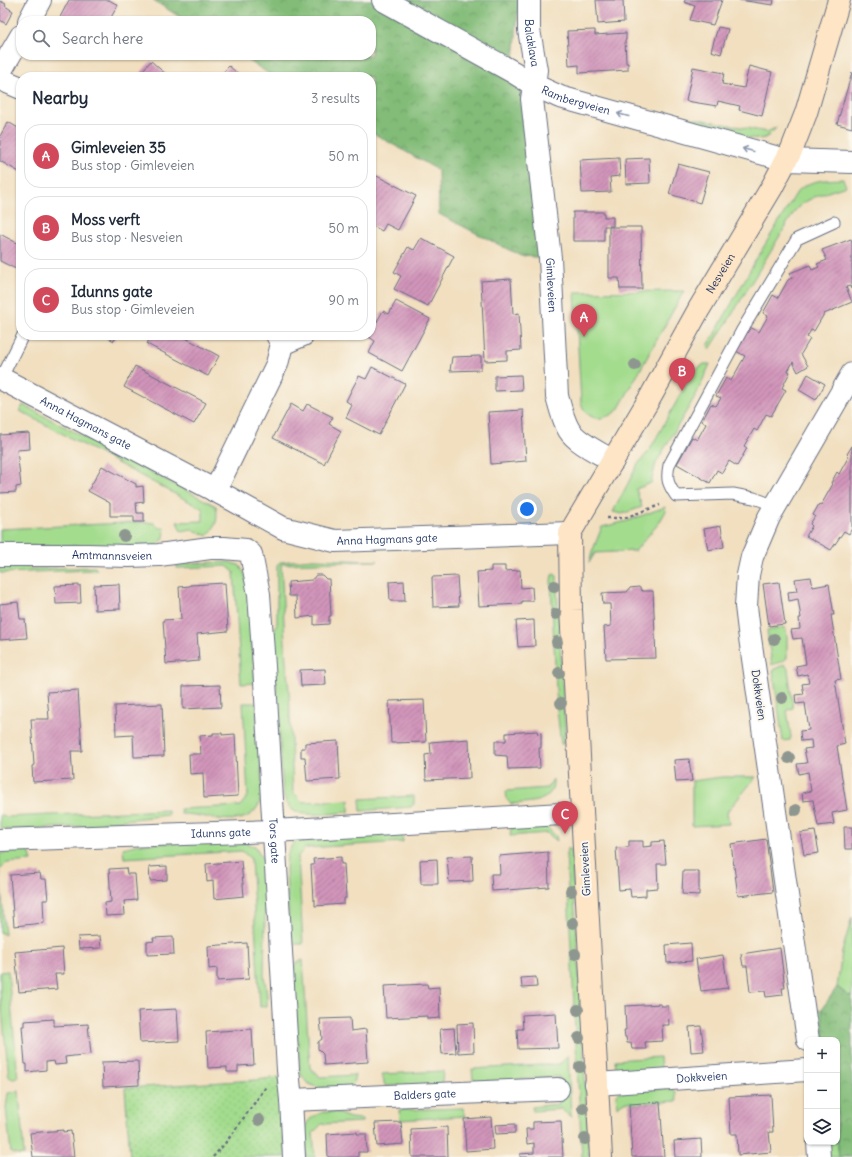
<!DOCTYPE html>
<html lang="en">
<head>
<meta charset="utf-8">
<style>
	body { margin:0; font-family:Delius,sans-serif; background:#f6f6f7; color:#1f2937 }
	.controls { position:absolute; right:12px; bottom:12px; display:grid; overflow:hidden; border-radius:8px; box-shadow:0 1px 3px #0004 }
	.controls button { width:36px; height:36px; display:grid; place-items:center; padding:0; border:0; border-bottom:1px solid #e0e1e3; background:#fff; color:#1f2937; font:20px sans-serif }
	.you { position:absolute; left:527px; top:509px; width:14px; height:14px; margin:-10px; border:3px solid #fff; border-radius:50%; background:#1a73e8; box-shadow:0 0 0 6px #1a73e833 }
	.badge { display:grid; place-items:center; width:26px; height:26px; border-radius:50%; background:#d1495b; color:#fff; font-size:13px; font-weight:700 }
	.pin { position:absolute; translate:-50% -33px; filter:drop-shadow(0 1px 2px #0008) }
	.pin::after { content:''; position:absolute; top:21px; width:14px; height:12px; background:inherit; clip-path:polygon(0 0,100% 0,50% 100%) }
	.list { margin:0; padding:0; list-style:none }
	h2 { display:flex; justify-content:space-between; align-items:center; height:52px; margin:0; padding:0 16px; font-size:17px }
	h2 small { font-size:13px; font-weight:400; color:#747a83 }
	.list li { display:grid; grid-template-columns:26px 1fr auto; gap:12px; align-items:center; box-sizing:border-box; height:64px; margin:0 8px 8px; padding:0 8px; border:1px solid #e0e1e3; border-radius:16px }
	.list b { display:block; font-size:15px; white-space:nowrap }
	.list p { margin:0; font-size:13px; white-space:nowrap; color:#747a83 }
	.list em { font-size:13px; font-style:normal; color:#747a83 }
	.icon { flex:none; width:22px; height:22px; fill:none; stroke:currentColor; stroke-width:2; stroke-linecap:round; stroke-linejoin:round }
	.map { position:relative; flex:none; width:852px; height:1157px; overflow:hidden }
	.search { position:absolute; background:#fff; box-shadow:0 1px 3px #0004; left:16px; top:16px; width:360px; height:44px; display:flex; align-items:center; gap:10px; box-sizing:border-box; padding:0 14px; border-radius:16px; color:#747a83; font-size:15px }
	.panel { position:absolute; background:#fff; box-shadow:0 1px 3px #0004; left:16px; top:72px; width:360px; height:268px; border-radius:16px }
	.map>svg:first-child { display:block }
	.grass { fill:#a3dc8d; stroke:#5f8676 }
	.forest { fill:url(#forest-crowns); stroke:#4e766b }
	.park { fill:url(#park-dots); stroke:#5f8676 }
	.building { fill:url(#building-hatch) }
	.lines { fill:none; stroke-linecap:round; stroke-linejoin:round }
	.service-casing { stroke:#666d80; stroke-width:13 }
	.minor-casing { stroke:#666d80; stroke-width:24 }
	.tertiary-casing { stroke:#666d80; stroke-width:24 }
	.secondary-casing { stroke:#666d80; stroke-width:24 }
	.path { stroke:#666d80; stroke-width:2.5; stroke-dasharray:3 3; stroke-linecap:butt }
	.service { stroke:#fff; stroke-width:11 }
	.minor { stroke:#fff; stroke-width:22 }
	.tertiary { stroke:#fff; stroke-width:22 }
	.secondary { stroke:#fde5c5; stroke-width:22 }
	.tree { fill:#8e9690 }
	.oneway { stroke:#8d97ae }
	.labels { text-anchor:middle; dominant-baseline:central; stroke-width:4; stroke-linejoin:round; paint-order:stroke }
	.street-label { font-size:11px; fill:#1b2f5e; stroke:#fbf7ec }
</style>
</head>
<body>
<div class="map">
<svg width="852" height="1157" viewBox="0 0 852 1157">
	<defs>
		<pattern id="forest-crowns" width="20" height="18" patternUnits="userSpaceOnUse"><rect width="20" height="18" fill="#82bc78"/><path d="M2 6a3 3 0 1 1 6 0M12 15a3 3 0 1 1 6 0" fill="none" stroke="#6a9966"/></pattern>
		<pattern id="park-dots" width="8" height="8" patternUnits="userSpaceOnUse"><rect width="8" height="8" fill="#a3dc8d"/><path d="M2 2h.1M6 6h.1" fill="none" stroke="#8cbd7c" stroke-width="1.8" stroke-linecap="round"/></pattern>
		<pattern id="building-hatch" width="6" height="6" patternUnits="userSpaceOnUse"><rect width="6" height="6" fill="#d194ba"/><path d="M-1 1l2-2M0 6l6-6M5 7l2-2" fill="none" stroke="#a9799a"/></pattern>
	</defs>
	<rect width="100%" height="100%" fill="#fbf7ec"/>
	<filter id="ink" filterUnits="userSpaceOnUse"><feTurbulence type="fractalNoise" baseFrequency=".025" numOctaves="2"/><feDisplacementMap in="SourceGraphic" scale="8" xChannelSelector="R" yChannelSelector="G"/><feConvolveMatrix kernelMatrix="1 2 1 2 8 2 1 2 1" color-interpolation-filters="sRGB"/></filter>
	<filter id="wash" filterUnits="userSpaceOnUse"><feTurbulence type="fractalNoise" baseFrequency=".012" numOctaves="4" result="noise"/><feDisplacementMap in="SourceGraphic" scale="16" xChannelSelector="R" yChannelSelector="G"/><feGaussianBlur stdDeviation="0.9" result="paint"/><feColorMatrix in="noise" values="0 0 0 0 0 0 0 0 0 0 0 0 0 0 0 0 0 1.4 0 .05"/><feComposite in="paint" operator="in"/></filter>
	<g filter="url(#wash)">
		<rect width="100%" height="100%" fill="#f1dfbf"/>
		<g class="grass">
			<path d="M682,116L767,132L777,127C773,131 769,136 765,138C752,143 695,124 680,119Z"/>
			<path d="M843,179L846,186C829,192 810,196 796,209L730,318L710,349L708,346L758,256L797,192C809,179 826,180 843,179Z"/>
			<path d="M684,291L618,410C604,421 588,423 581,403L575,292Z"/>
			<path d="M704,364H710L697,393L656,463L651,483L636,489L642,507L622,514L613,512L638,464L649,451L693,372Z"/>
			<path d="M23,405L216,506C218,520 217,526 207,536L192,529L181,531L177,522L203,521V509L20,411Z"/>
			<path d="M665,507L666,511L659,523L635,551L595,553L589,563L592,552L602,527L627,521Z"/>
			<path d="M144,522L154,523L159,528L164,527C166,537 164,541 154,546H0V529Z"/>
			<path d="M313,559L378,561L281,564L286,662L289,690L293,792L303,802L349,800V812C336,813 304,818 293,810C287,806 286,801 283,794L273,634L277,623V566L280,562Z"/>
			<path d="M228,562L239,565L245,574L248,595L255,683L241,684L234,572L227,566L177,568V564Z"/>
			<path d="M27,564L29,569L95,567L97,570L0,573V565Z"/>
			<path d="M554,574L557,576V589L565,729L563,744H561L557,709L551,581L552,575Z"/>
			<path d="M785,627L787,634V658L783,661L772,665L767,631Z"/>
			<path d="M785,664L788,669L793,708L787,710L791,737L790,740L783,741L773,670Z"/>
			<path d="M243,703H256L263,794C261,798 260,803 258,806C244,832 203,813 181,814L180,809L240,806L248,796Z"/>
			<path d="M722,777H756L727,812L729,824L692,826V781Z"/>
			<path d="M553,779C555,804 529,802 511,804L507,800L506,791L547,788Z"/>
			<path d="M414,796V804L411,807L361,811L360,799Z"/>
			<path d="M168,810V815L106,822L93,826L9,830L0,828V814L5,817Z"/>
			<path d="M517,826H546L556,836L557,841L547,833L510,836L511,829Z"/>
			<path d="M402,834L403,842L306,848L298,856L303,944H290L286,870L287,856L292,845L297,838Z"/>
			<path d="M236,840L255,846L263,859L266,871L264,975L267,995V1006L260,1007L251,859L242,851L124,858L123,848L139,844Z"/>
			<path d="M567,849H570L571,854L578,951L589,1157H582L566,854Z"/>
			<path d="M29,850L32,861L7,863L0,870V854L11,851Z"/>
			<path d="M0,872L5,935L0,932Z"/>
			<path d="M852,917V996H849L837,987L842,952Z"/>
			<path d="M303,960L310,1068L320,1077L355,1075L353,1083L350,1087L318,1088L307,1083L300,1073L293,970L297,962Z"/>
			<path d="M8,971L18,1078L13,1079L9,1077L0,993V972Z"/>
			<path d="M822,1009L825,1040H821L818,1010Z"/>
			<path d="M568,1055L571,1117L561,1109L533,1111L532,1107L559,1104V1077L477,1082L473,1079L472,1069L560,1064Z"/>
			<path d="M660,1057L661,1070L620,1073L616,1069L615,1060Z"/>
			<path d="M443,1071L442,1082L439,1085L385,1086L382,1074Z"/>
			<path d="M671,1088L676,1092L677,1101L633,1104L632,1102H624L617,1107L616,1094L618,1092Z"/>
			<path d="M19,1091L24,1155H19L11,1153L6,1108L8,1093Z"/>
			<path d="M463,1108L465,1116L400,1120L399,1110Z"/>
			<path d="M324,1112H335L350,1118L362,1119V1122L322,1124L313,1133L315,1157H306C305,1135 298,1120 324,1112Z"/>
			<path d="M837,1136L839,1157H825L823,1142H837Z"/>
		</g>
		<g class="forest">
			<path d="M153,0H519L513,72L534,85L550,258L521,256L439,214L438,170L371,132V77H274L240,55H371V21H186Z"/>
			<path d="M837,987L849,996H852V1157H839L837,1136V1040H825L822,1009Z"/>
		</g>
		<path class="park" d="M279,1077L286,1157H130L125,1088L257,1080Z"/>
		<g id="blocks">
			<g class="building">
				<path d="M69,0H109L118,5L109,21H58Z"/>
				<path d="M596,0H623L624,22L598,24Z"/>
				<path d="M685,0H722L713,25L690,20L695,6L684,2Z"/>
				<path d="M739,0H774L773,5Z"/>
				<path d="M0,1L6,4L5,6L13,11L6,24L0,20Z"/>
				<path d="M718,27L728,29L721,54L711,51Z"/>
				<path d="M595,30V35L626,33V40H625L626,63H628V70L579,73V65L569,66L567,31Z"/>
				<path d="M151,61L169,77H137Z"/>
				<path d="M229,66L242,77H219Z"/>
				<path d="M749,66L772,72L762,116L739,110L740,106L718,101L717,106L686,101L693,67L724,73L722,84L744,88Z"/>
				<path d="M852,72V128L837,124Z"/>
				<path d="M8,122L20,129L21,127V173L0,161V136Z"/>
				<path d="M619,158L620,176L610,177L611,192L582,193L580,160Z"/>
				<path d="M649,158L650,183L626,184L625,159Z"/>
				<path d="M678,164L709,172L700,203L669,194Z"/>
				<path d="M371,173L416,196L398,230L386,224L382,231L371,225Z"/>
				<path d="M573,212H604V217H613V226H604V241H573Z"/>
				<path d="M609,227H641L642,289H620L619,278H609Z"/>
				<path d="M0,234L21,245V265L18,270L0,261Z"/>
				<path d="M421,238L454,256L428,306L394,289L401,276L394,272L408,247L414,250Z"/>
				<path d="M851,239L852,242V288L851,289L850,286L846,287L852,302L824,314L814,331L811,330L807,337L810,339L801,354L808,366L798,372L793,362L788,371L790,372L782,388L786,390L771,416L766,414L757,431L754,429L744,446L747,448L737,466L729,461L722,473L717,470L710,483L677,464L692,437L697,440L706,424L702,421L711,404L716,406L721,398L716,396L726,378L731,381L745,356L736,351L748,326L759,332L768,316L763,313L773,295L778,298L788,280L792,278L790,273L810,265L812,270L819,267L817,264L827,260L822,250Z"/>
				<path d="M511,279L513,314L519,313L521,350L507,351V360L485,361L481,281Z"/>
				<path d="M396,301L430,319L402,371L369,353L375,341L369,337L371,335V321L376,323L383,311L389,314Z"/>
				<path d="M103,335H117L114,341Z"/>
				<path d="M151,335H180L219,356L208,376L147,344Z"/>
				<path d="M481,356V370L450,371L452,357Z"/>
				<path d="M135,366L206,403L194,424L124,387Z"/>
				<path d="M372,367L405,384L379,435L346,418L352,405L346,401L352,389L359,376L366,379Z"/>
				<path d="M808,374L825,384L816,400L799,390Z"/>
				<path d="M521,375L522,390L495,391V376Z"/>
				<path d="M291,404L303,411L307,404L333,417L329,424L341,431L324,464L273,438Z"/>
				<path d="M523,410L526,461L491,464L488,412Z"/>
				<path d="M29,433L30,449L17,450L21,486L16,487V492L0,493V435Z"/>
				<path d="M852,446V528L849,534L844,531L831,550L806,536L812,526L810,524L815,516L813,515L819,504L821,505L833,484L831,483L837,472L839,474L849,456L847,454Z"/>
				<path d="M102,466L136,484V487L143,486L144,502L136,503L137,513H144V522H134V516H110V503L88,491Z"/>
				<path d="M721,526L724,547L708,550L704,529Z"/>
				<path d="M491,566H505V571L520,570L521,588L532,587L533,601H522V604L479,606L477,572L491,571Z"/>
				<path d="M316,575H322L326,579H329L331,616H329V624L314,625V616L297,618L296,596H289L288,582L312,580Z"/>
				<path d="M457,576L459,606L433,607L432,577Z"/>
				<path d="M811,577L813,587L829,584L834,615H831L841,679L835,680L845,744L837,746L847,810L832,813L834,824L818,826L813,800L803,801L802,793L811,791L808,772L799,774L797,764L807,763L804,749L812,748L811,740L801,741L800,731L809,730L805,703L796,704L795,695L804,694L802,684L809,683L807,674L798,676L796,666L806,664L802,638L793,639L791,630L800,629L799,618H801L798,599L789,601L788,592L797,591L795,579Z"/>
				<path d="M404,581L405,601H390L389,582Z"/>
				<path d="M779,582L785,624L769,626L763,584Z"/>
				<path d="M225,583L228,631L197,634L199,661L166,664L163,620L181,619L179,587L190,586V585Z"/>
				<path d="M119,584L120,609L95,610L94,585Z"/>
				<path d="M80,585L81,603L56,604L55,586Z"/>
				<path d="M639,587L642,591H653L656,658L606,659L604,627L611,626L610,604H603L602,593L627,592L630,588Z"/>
				<path d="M18,602L20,619H25L27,638L0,640V604Z"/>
				<path d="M534,620L535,646L518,647L516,621Z"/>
				<path d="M325,669L326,685L301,686L300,670Z"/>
				<path d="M220,685L221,707L183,709V686Z"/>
				<path d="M78,690L82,751H71L73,780L33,782L32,766L34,765L31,719H49L47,692Z"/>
				<path d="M424,700L426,742L391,743L389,701Z"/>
				<path d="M162,704L164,756L134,757L133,735L116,736L115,706Z"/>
				<path d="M537,731L538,734L541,733V748H539L540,768L508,769L507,756L495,755V741H506V733Z"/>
				<path d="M213,733H222V735L235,734L238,796L204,798L203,773L190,774L189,754H201L200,736L213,735Z"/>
				<path d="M469,739L470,778L426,780L425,755L431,754L430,742Z"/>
				<path d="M338,741L340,779L307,781L305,757H301V748H305V743Z"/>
				<path d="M689,759L692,781L676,782L674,760Z"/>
				<path d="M844,827H852V849H845Z"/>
				<path d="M815,831L819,853L804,855L800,833Z"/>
				<path d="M766,839L773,892L738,896L731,844Z"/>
				<path d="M629,841H643V847L652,846V842L664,841L666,864H657L658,888L646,889V896L631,897L630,889L619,890L616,848L629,847Z"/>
				<path d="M548,852L549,887L492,891L491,874H500L499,856Z"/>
				<path d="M472,856L473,881L449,882L447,857Z"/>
				<path d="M341,857V864H344L346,898H344V904L315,906V900H313L311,865H314L313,859Z"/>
				<path d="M437,859L438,884H421L420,860Z"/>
				<path d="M241,861L244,896L214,899L213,881L207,882L206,864Z"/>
				<path d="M167,866V880L150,881L149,867Z"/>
				<path d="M126,868L127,874H135L137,900L124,901L125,915L106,916L105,903L111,902L109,869Z"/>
				<path d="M683,871H699V895L682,894Z"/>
				<path d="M40,873L41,879H46L48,900H43L44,923L14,926L10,875Z"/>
				<path d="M100,936L101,948L79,949L78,937Z"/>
				<path d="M173,937L174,954L147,955V942L154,941L153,938Z"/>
				<path d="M247,943L249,979L217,981V968L209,969L208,946Z"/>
				<path d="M691,943L692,961L667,963L666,945Z"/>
				<path d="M62,948L64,974H55L57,989L19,992L15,952Z"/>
				<path d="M780,948L785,988H782L783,995L766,997L765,991L750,992L747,966H743L741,954Z"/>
				<path d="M723,955L728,988L701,991L696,959Z"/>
				<path d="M536,977L537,987L522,988L521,978Z"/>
				<path d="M427,984L428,988L439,987L440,1018L427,1019V1016L386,1018L384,986Z"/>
				<path d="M661,1004V1006H668L669,1025H662L663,1041L645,1042L646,1049H632L631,1043H627L626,1037H625L624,1030H626L625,1006Z"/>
				<path d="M177,1009L179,1041L140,1043L138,1011Z"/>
				<path d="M556,1013L558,1048L518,1049L517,1029H523L522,1015Z"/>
				<path d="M350,1018L351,1031L366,1029L368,1062L324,1065L323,1054L318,1049V1042L322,1039L320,1019Z"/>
				<path d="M54,1019V1026L88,1024L91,1054L65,1057L66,1064L55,1065L54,1061L46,1062V1070L27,1072V1064H25L22,1026H24V1021Z"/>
				<path d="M473,1023L474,1052L458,1053L457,1024Z"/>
				<path d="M701,1026L704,1051L691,1052L689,1027Z"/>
				<path d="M454,1028L456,1053L442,1054L440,1029Z"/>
				<path d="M252,1029L254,1065L238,1066V1072H227V1067L208,1068L206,1032Z"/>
				<path d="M138,1061L139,1085L103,1087L102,1062Z"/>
				<path d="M771,1095L773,1132H769L771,1152L738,1155L737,1134H731L729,1097Z"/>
				<path d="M660,1102L664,1157H632L629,1104Z"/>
				<path d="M491,1117L493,1149L466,1151L464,1119Z"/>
				<path d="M561,1121L563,1157H520V1154L534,1153V1143L527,1144L526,1129H533V1122Z"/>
				<path d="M401,1122L403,1144L377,1146L375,1123Z"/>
				<path d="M515,1124V1133L496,1134L495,1125Z"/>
				<path d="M447,1127L448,1157H412L411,1129Z"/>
				<path d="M63,1130V1132L71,1131L74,1157H33L30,1133Z"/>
				<path d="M357,1132V1134H366L367,1152H358V1157H328L327,1134Z"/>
				<path d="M701,1139L702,1157H675L674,1141Z"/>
			</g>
		</g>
	</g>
	<g filter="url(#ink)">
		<use href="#blocks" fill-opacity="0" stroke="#666d80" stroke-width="1"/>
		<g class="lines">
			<defs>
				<g id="service">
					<path d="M1,379L23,335"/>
					<path d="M776,506L754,498L733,494L676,496C668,484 666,480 669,465L742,330L797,239L834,222"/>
				</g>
				<g id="minor">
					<path id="s1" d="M383,0L513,72L534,85L560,97L786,160L852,162"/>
					<path id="s2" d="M529,0V30L536,70L532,99L550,258L557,396C560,407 563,420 569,430C577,443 600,453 613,461"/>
					<path d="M29,21L40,0"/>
					<path d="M0,72L21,36"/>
					<path d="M0,79L21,88"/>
					<path d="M282,344L303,335"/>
					<path d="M215,491L277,364L282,344L277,335"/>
					<path id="s3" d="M0,555H88L129,556L159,555L210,548H224L246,550L251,554L259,594L265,681L288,1070L291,1100L294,1157"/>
					<path id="s4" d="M0,840L274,831L561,814"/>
					<path d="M808,1040L749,631L746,606L748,575L752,557L769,517L852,374"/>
					<path id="s5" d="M596,1084L807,1070"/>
					<path id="s6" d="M291,1100L558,1089"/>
					<path d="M818,1142L819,1157"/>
				</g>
				<g id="tertiary">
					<path id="s7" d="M0,378L231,499L283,528L335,541L570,533"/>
				</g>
				<g id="secondary">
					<path id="s8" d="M601,1157L571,610L570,533L651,396L699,309L772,187L792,149L806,113L839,0"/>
				</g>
			</defs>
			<use href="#service" class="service-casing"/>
			<use href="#minor" class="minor-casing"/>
			<use href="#tertiary" class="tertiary-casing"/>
			<use href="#secondary" class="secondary-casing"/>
			<g class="path">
				<path d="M607,518H624L660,505"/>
				<path d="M213,1157L227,1141L266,1087"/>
			</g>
			<use href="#service" class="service"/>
			<use href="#minor" class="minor"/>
			<use href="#tertiary" class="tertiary"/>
			<use href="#secondary" class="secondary"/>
		</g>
		<g class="tree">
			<circle cx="635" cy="365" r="6"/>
			<circle cx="124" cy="536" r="6"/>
			<circle cx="554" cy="586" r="6"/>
			<circle cx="556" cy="614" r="6"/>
			<circle cx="774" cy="639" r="6"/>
			<circle cx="557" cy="642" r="6"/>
			<circle cx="559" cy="673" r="6"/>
			<circle cx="782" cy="698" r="6"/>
			<circle cx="561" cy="703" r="6"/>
			<circle cx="789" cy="758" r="6"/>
			<circle cx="796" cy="810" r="6"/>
			<circle cx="571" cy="891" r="6"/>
			<circle cx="573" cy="923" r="6"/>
			<circle cx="575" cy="954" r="6"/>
			<circle cx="578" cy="1010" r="6"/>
			<circle cx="579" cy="1038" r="6"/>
			<circle cx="580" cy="1067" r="6"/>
			<circle cx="583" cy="1108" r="6"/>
			<circle cx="259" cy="1120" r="6"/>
			<circle cx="585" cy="1139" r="6"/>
		</g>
		<defs><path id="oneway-shaft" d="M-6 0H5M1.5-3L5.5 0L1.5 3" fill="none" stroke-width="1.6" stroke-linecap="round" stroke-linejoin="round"/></defs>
		<g class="oneway">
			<use href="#oneway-shaft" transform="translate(623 115) rotate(-165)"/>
			<use href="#oneway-shaft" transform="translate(748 150) rotate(-165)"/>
		</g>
	</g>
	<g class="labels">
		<g class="street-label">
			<text stroke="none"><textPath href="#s2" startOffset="43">Balaklava</textPath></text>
			<text stroke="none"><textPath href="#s1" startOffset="218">Rambergveien</textPath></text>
			<text stroke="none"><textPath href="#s8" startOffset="925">Nesveien</textPath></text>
			<text stroke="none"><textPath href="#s2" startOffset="287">Gimleveien</textPath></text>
			<text stroke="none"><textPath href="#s7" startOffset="97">Anna Hagmans gate</textPath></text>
			<text stroke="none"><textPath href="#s7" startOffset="426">Anna Hagmans gate</textPath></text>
			<text stroke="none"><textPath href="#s3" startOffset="112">Amtmannsveien</textPath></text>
			<text transform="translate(759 695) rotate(82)">Dokkveien</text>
			<text stroke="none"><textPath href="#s4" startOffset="221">Idunns gate</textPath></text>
			<text stroke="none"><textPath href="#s3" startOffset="541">Tors gate</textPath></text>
			<text transform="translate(585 869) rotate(-93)">Gimleveien</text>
			<text stroke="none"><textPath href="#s5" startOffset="106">Dokkveien</textPath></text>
			<text stroke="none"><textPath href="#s6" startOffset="134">Balders gate</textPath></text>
		</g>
	</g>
</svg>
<div class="controls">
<button>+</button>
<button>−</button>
<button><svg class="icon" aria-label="layers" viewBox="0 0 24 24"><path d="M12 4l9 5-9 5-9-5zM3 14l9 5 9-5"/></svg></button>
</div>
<div class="you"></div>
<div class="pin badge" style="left:584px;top:337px">A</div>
<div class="pin badge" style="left:682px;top:391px">B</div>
<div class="pin badge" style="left:565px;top:834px">C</div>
<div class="search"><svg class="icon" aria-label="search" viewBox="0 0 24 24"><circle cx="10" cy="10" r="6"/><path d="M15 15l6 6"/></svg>Search here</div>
<section class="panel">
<h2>Nearby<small>3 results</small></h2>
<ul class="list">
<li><span class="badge">A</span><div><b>Gimleveien 35</b><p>Bus stop · Gimleveien</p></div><em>50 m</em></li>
<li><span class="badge">B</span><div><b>Moss verft</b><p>Bus stop · Nesveien</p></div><em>50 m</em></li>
<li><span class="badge">C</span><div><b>Idunns gate</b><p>Bus stop · Gimleveien</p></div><em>90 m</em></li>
</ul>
</section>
</div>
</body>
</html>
